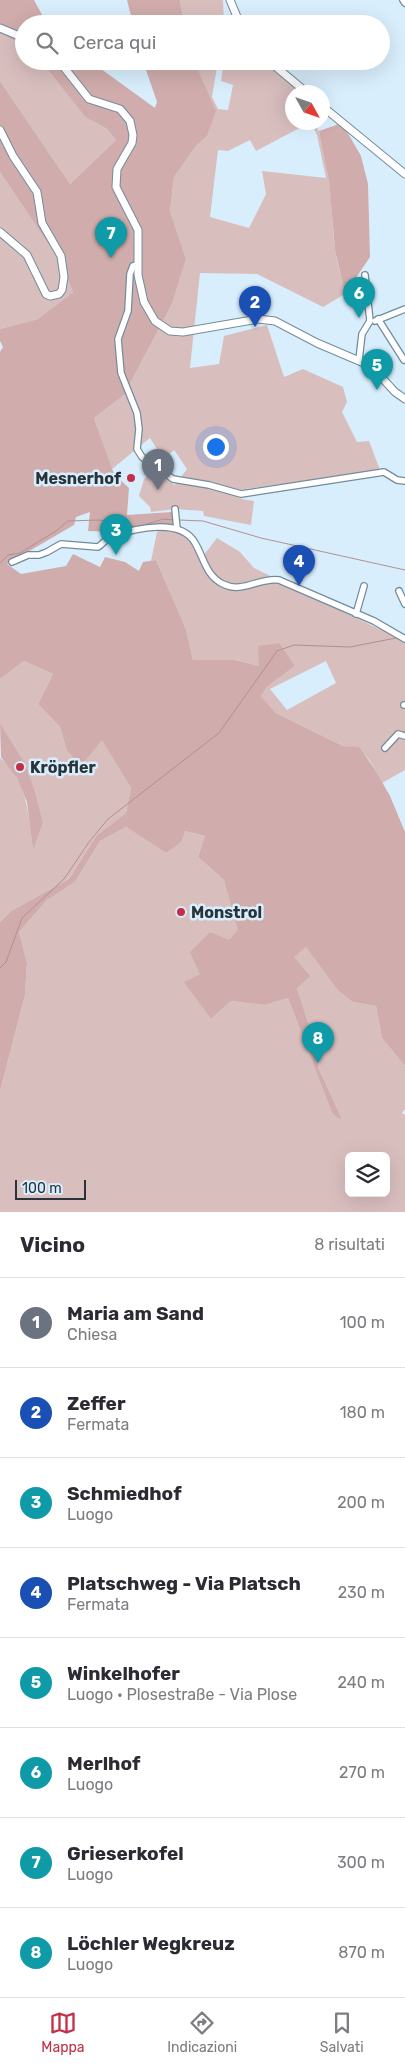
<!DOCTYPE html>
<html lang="it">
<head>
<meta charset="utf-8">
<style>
	body { margin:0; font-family:Rubik,sans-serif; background:#f2f2f3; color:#2b2b33 }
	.controls { position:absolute; right:15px; bottom:15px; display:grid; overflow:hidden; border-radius:8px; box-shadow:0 5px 20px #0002 }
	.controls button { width:45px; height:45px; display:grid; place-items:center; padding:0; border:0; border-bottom:1px solid #e1e1e2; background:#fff; color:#2b2b33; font:25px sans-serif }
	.compass { position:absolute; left:285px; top:85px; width:45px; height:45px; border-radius:50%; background:#fff; box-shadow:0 5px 20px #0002; rotate:130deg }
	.scale { position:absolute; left:15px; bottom:12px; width:71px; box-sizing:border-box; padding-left:5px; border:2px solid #28333a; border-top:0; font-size:14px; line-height:18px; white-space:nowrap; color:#28333a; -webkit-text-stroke:4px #d8eefd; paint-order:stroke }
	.you { position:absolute; left:215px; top:446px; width:18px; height:18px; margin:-12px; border:4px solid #fff; border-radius:50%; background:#1a73e8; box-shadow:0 0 0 8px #1a73e833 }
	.badge { display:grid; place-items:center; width:32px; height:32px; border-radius:50%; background:#c13046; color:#fff; font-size:16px; font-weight:700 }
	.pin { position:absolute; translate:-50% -41px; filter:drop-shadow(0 1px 2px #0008) }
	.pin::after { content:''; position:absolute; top:26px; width:18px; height:15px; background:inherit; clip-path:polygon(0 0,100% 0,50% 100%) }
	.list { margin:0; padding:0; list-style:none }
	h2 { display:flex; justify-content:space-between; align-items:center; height:65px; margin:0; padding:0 20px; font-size:21px }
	h2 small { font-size:16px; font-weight:400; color:#7c7c81 }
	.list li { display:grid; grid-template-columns:32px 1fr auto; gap:15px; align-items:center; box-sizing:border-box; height:90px; padding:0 20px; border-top:1px solid #e1e1e2 }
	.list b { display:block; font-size:19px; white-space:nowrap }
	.list p { margin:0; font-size:16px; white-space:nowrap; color:#7c7c81 }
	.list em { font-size:16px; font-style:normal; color:#7c7c81 }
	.icon { flex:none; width:28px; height:28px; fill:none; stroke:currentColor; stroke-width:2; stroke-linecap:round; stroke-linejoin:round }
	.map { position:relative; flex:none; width:405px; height:1212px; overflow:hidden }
	.search { position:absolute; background:#fff; box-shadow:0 5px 20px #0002; left:15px; right:15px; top:15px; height:55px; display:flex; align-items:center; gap:12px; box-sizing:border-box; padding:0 18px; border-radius:28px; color:#7c7c81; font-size:19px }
	.sheet { height:785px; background:#fff }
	nav { display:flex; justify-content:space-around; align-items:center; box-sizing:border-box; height:70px; border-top:1px solid #e1e1e2; background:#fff; font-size:14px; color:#7c7c81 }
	nav a { display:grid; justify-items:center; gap:2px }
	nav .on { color:#c13046 }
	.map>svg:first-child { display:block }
	.green { fill:#d9bebe; fill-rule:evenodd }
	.forest { fill:#d0acac }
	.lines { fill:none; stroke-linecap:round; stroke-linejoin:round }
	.stream { stroke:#b38f8f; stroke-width:1 }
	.minor-casing { stroke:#728c9c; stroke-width:8 }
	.tertiary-casing { stroke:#728c9c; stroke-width:9 }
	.minor { stroke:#fff; stroke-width:5.5 }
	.tertiary { stroke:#fff; stroke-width:7 }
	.poi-dot { fill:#c13046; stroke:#d8eefd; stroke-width:2 }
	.labels { text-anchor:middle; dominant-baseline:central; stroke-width:5; stroke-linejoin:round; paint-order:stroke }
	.poi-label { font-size:16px; font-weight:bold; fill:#28333a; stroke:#d8eefd; text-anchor:start }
</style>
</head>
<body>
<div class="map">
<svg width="405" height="1212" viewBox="0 0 405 1212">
	<rect width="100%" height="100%" fill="#d8eefd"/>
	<g class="green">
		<path d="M180,0H223L224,24H184Z"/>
		<path d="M0,33L24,46V61H41L85,117L107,129L116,140L70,184L0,81Z"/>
		<path d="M194,61H218L212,97L218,109L228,110L233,85L221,81L224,61C260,61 281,56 300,92H292V122L309,123L256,151L250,140L228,151L218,150L210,217L249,228L266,194L262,171L326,178L317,135L311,123H315C333,158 330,209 335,248C337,264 342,279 345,294L323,307L257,274L200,273L190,368L219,364L224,336L267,325L284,377L303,369L343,387L347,402L342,412L357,442L369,441L380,470L239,490L241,499L254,501L251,525L204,516L203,511L175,509L151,512L150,507L139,496L144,479L152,472L175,485L177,477H181L187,469L174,450L157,465L150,459L157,449L150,438L112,469L94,418L124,395L172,304L186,259L170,211L174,177L196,146L207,136L201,79Z"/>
		<path d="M0,172L59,260L73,292L38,319L0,329Z"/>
		<path d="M160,529C184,531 189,538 203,556L217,538L240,552L254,568L377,628L405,639V770L382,783C372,764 366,747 343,746L276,713L261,696L267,687L295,666H259L235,660H193L186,629L156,560L151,561L157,532ZM326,661L336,683L287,710L270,689Z"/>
		<path d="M24,661L53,674L38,704L60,727L67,751L81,766L102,739L131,788L126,813L96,836L69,879L11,911L0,922V758C27,778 29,817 33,849L43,823L25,763L0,723V679Z"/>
		<path d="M126,827L166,853L185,831L205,836L198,857L224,880L239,930L200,974L185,982L211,1019L231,1001L265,1005L288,998L332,1113L342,1119L318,1067V1053L297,988L293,957L306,947L353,1002L376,1006L382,1038L405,1066V1109L402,1113L405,1115V1212H0V1091L25,995L27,963L19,932L47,900L75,882L100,841ZM349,1156H386V1193H349Z"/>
	</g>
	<g class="forest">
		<path d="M0,0H34L47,24H24V46L0,33Z"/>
		<path d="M127,0H180L184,24H133Z"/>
		<path d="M41,61H90L155,108L157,102L143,61H194L216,111L207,136L196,146L174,177L170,211L186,259L172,304L124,395L94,418L114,474L129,488L127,515L172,512L174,526L161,525L113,532L88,531L90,512L76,517L74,525L7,564L21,574L66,566L73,554L100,567L105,557L125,562L139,571L143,562L156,560L186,629L193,660H235L259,666L258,646L279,643L295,666L267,687L261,696L276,713L343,746L359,747L374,768L390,796L405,832V1066L382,1038L376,1006L353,1002L338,990L306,947L294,957L310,976L297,988L318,1053V1067L342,1119L338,1118L332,1113L288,998L265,1005L231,1001L211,1019L184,982L200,974L190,952L210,932L229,940L238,930L224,880L198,857L205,836L185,831L181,842L166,853L126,827L100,841L75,882L47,900L19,932L27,963L25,995L0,1091V922L11,911L69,879L96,836L126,813L131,788L102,740L81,766L67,751L60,727L38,704L53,674L24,661L0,679V352L3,347L0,341V329L38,319L73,292L59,260L0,172V81L70,184L116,140L107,129L85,117Z"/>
		<path d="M342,123L361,156L368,184L370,257L345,294L335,250L329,180L319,131Z"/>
		<path d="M0,723L25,763L34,789L43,823L33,850L27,802L17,778L1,757Z"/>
	</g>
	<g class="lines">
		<g class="stream">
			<path d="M179,520L203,521L261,538L405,570"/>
			<path d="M0,563L8,555L20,553L56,531L68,521L99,520L138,527L163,519L175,520"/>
			<path d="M0,968L6,962L22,918L64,879L89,842L108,819L219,733L277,651L294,645L350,647L396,638"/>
		</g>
		<defs>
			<g id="minor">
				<path d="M403,0L405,3"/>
				<path d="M137,265L133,266L130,274L128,311L118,339L121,373L137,413L139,429L137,449L142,457L173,479L209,485L241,494L384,472L397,480L405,481"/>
				<path d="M378,319L404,360"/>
				<path d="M375,321L405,309"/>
				<path d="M359,360L362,334L370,321L365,275"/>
				<path d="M175,509L177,529"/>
				<path d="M12,562L28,555H39L47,552L61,544L98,547C103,544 106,538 113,536C136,528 181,518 195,543C204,558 206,576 223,584C243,594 259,577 279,580L374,621L405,639"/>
				<path d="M399,591L405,604"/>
				<path d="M356,614L364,586"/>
				<path d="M404,705H405"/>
				<path d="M385,748L398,734L405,736"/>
			</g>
			<g id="tertiary">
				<path d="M230,0L240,24"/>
				<path d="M0,28L24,38"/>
				<path d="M59,61L89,99L120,109L130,121L133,135L132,143L117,169L116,187L138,230V275L144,302L155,321L170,331L183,332L258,319L275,321L317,343L371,366L395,392L405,399"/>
				<path d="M269,61L306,92"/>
				<path d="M322,106L405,174"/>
				<path d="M0,130L13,156L37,192L42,223L61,256L64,277L62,290L59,294L50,296L46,294L27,255L0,232"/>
			</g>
		</defs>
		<use href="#minor" class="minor-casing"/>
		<use href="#tertiary" class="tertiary-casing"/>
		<use href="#minor" class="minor"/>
		<use href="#tertiary" class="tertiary"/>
	</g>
	<g class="poi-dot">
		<circle cx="131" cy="478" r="5"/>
		<circle cx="20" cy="767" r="5"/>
		<circle cx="181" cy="912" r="5"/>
	</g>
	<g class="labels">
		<g class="poi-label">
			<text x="121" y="478" text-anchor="end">Mesnerhof</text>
			<text x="30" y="767">Kröpfler</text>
			<text x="191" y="912">Monstrol</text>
		</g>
	</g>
</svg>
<div class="controls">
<button><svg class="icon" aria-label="layers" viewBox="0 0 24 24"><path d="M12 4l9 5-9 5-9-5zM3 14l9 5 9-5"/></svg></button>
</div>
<svg class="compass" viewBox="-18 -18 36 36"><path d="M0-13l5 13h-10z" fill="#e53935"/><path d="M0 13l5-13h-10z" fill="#7c7c81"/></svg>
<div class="scale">100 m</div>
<div class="you"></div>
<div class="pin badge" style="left:158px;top:490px;background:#6b7280">1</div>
<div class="pin badge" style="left:255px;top:327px;background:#1a4fb4">2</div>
<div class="pin badge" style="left:116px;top:555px;background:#0f9aa8">3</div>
<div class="pin badge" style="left:299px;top:586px;background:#1a4fb4">4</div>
<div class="pin badge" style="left:377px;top:390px;background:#0f9aa8">5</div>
<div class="pin badge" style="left:359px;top:318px;background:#0f9aa8">6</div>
<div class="pin badge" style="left:111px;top:258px;background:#0f9aa8">7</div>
<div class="pin badge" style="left:318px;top:1063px;background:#0f9aa8">8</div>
<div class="search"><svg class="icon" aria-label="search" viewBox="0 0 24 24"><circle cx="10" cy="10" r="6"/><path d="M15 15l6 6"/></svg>Cerca qui</div>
</div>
<section class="sheet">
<h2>Vicino<small>8 risultati</small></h2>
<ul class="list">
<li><span class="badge" style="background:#6b7280">1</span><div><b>Maria am Sand</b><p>Chiesa</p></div><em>100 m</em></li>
<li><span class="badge" style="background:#1a4fb4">2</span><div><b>Zeffer</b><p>Fermata</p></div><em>180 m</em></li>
<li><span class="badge" style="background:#0f9aa8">3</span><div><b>Schmiedhof</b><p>Luogo</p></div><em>200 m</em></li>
<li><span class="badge" style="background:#1a4fb4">4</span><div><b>Platschweg - Via Platsch</b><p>Fermata</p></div><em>230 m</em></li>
<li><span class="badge" style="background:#0f9aa8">5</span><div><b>Winkelhofer</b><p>Luogo · Plosestraße - Via Plose</p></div><em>240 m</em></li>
<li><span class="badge" style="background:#0f9aa8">6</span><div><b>Merlhof</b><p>Luogo</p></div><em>270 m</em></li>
<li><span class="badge" style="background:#0f9aa8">7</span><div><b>Grieserkofel</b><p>Luogo</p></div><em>300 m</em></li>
<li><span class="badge" style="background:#0f9aa8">8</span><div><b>Löchler Wegkreuz</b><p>Luogo</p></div><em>870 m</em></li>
</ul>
</section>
<nav>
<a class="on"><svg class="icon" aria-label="map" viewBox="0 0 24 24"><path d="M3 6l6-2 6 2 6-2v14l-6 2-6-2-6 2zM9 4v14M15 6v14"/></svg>Mappa</a>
<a><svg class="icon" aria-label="directions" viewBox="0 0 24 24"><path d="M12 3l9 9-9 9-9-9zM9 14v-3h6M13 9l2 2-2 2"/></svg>Indicazioni</a>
<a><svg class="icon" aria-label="saved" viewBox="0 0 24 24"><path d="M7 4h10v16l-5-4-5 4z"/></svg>Salvati</a>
</nav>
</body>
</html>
